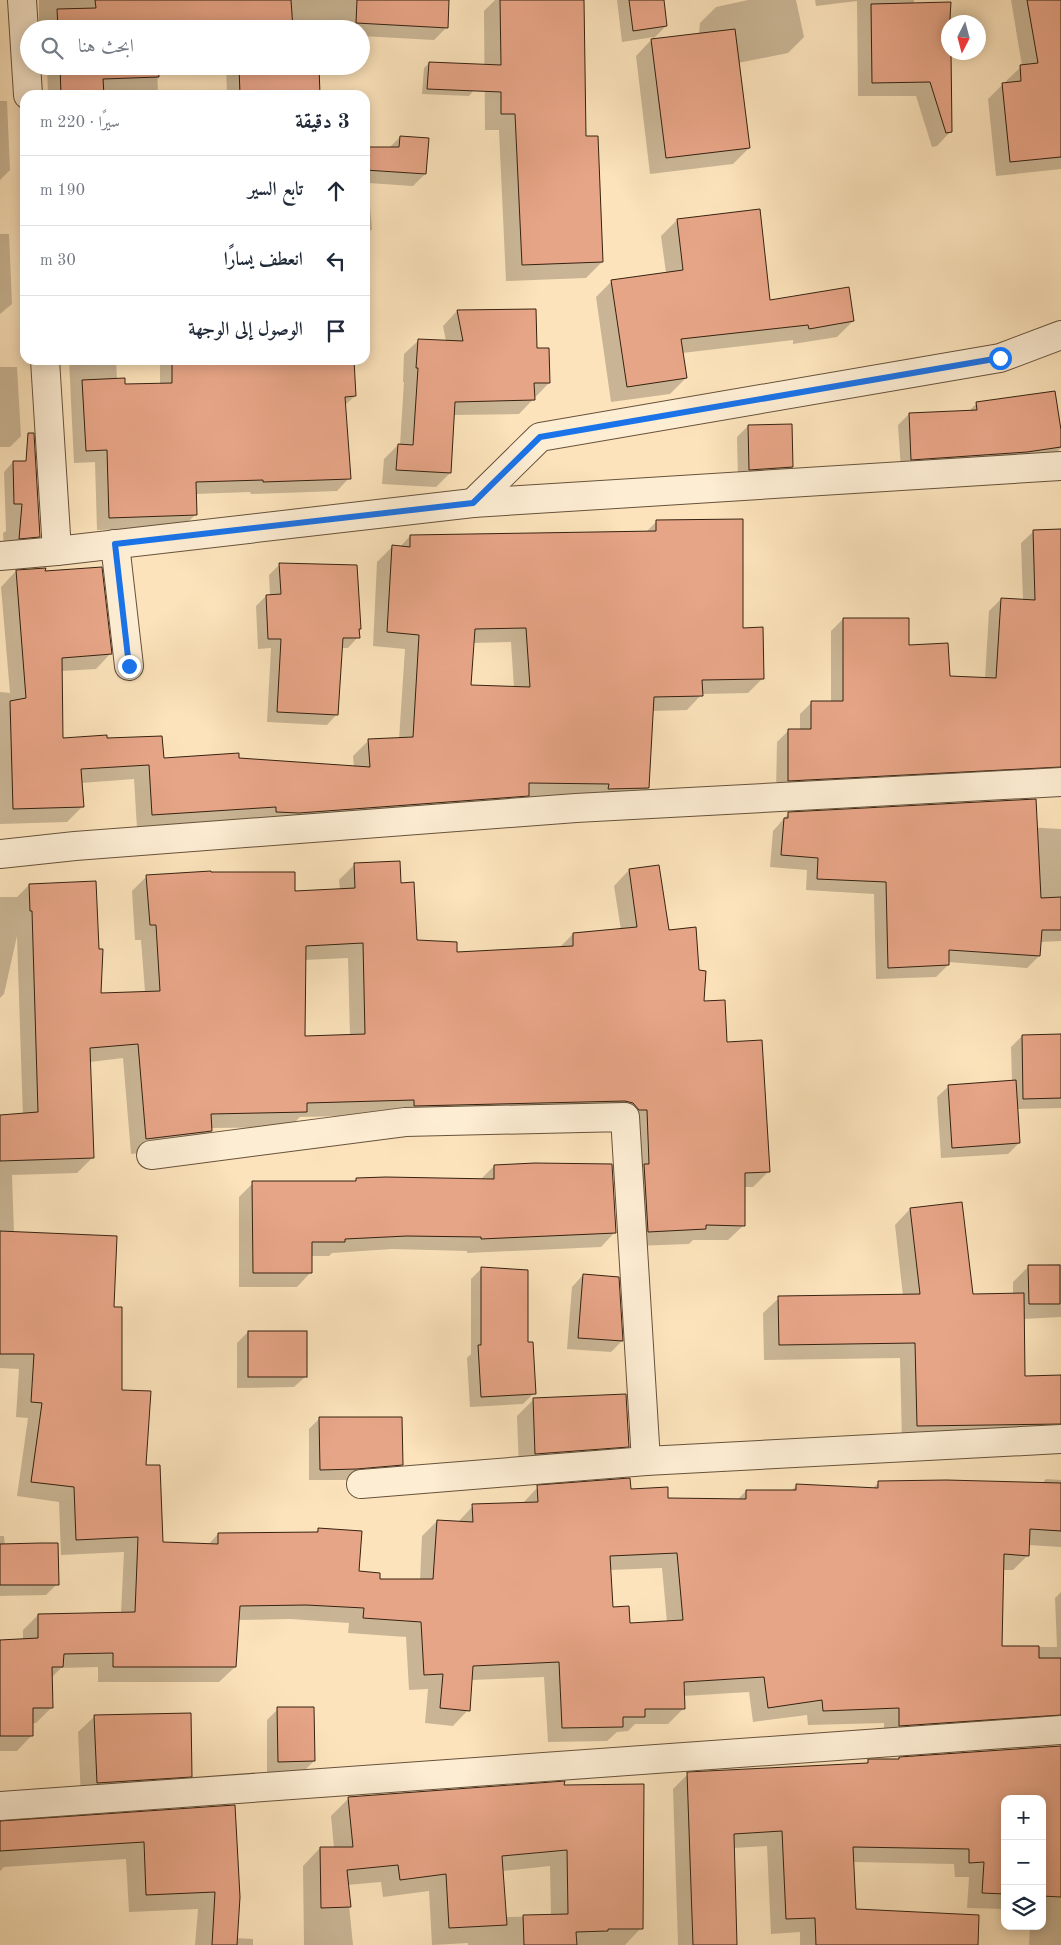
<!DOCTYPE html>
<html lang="ar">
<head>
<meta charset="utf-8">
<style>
	body { margin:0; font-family:"Old Standard TT",Amiri,serif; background:#f2f2f3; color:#1f2937; direction:rtl }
	.controls { position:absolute; right:15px; bottom:15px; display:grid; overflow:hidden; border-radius:10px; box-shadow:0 2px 12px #0003 }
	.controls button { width:45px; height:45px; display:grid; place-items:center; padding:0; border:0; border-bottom:1px solid #e0e1e3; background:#fff; color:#1f2937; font:25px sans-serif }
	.compass { position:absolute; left:941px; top:15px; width:45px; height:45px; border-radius:50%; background:#fff; box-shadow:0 2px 12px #0003; rotate:186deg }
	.stop { position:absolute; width:15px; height:15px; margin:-11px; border:4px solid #1a73e8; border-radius:50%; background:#fff }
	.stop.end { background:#1a73e8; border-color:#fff; box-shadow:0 1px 5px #0008 }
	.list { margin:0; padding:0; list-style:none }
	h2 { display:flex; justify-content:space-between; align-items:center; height:65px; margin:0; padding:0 20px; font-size:21px }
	h2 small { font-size:16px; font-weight:400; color:#747a83 }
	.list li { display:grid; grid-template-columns:32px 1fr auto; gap:15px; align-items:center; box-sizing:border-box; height:70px; padding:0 20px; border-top:1px solid #e0e1e3 }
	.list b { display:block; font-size:19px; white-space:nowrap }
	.list em { font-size:16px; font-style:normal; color:#747a83 }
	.icon { flex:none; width:28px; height:28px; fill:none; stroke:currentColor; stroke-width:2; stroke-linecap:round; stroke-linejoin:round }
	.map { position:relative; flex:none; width:1061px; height:1945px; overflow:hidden; direction:ltr }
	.search { position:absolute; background:#fff; box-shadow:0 2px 12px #0003; left:20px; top:20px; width:350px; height:55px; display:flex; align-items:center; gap:12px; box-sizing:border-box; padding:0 18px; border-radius:28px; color:#747a83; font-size:19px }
	.panel { position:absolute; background:#fff; box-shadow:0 2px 12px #0003; left:20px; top:90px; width:350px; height:275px; border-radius:15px; direction:rtl }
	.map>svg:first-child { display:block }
	.shadow { fill:#0003; fill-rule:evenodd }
	.building { fill:#e7a587; stroke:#352210; fill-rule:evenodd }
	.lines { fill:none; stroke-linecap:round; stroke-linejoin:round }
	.street-casing { stroke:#67523b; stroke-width:30 }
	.street { stroke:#fdedd3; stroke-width:28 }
	.route { stroke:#1a73e8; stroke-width:6 }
</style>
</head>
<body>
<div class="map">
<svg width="1061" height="1945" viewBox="0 0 1061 1945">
	<rect width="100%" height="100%" fill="#fce3bb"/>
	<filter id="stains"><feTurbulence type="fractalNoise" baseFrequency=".004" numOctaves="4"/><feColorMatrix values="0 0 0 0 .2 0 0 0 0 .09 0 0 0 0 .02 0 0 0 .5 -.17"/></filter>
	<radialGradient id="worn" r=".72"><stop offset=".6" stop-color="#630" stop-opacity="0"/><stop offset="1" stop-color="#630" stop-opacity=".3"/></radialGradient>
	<g class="shadow">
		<path d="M39,0H448L447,27L434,40L361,36V29H39Z"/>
		<path d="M495,0H583L585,138L602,262L586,278L506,281L499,130H485L484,11Z"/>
		<path d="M617,0H662L666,26L652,40L699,34L700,23L716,7L748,0H796L804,37L788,53L738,63L749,148L733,164L650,174L636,56L654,37L622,42Z"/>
		<path d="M815,0H914V4L948,22L951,131L937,146L932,147L916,96H858L857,1L816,6Z"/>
		<path d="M1011,0H1061V169L996,176L988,99L1003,84H1006V81L1022,66Z"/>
		<path d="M429,63L474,90L469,96L422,94L424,68Z"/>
		<path d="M39,66H157L158,95H48L47,68L39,69Z"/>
		<path d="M226,66H318L319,95H227Z"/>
		<path d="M0,101H7L10,170L0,180Z"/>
		<path d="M400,137L425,174L413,186L368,183L372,229L365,236V148H389Z"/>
		<path d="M677,220L769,302L853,321L837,337L793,344V340L682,353L686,378L670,394L611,402L596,297L612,281L666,273L661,236Z"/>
		<path d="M0,234H9L12,304L0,314Z"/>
		<path d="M457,311H535L536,350L549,383L519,414L453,415L450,473L436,487L382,484L384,459L398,445H400L404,382H403L404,354L419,340L446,341L443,326Z"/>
		<path d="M69,360H116L117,379L124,385H160V360H353L355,396L344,406L349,478L337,491L251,494L250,492L195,494L196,514L183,527L97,530L95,462L74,463Z"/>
		<path d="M0,367H17L21,436L10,447H0Z"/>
		<path d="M976,404L1061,438V448L1051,457L901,470L898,425L909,414L969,411Z"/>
		<path d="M748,426L792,467L781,478L738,481L737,437Z"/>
		<path d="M13,462L39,536L30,546L4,548L3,533L6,531L4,472Z"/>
		<path d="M657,521L742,629L763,678L748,693L702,694L687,710L652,711L648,788L633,803L594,798H525L513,810L137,829L134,779L81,783L82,807L67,822L0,824V692L10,693L1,587L16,571L44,573L111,653L96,669L61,671L62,739L106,740L163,759H238L354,767L353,756L368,741L399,739L405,649L373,646L377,562L392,547H400L410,536L646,532ZM511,642L514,688L470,686L472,643Z"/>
		<path d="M1061,530V782L776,792L777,742L789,730H800V714L812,702H831V631L843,619L908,647L949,677L985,679L989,611L1001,599L1023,600L1021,543L1034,531Z"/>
		<path d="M279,565L360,629L358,637L348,648H341L337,714L327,725L267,722L271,648L258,649L256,606L266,596H270L269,575Z"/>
		<path d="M788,814L1061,829V941L1040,942L1039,956L1027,968L948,962V965L936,977L876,979L874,894L806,890L807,870L770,867L773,831Z"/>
		<path d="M355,864L400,884L416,941L456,953L559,948L573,934L621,930L614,886L629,870L658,866L668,931L698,971L703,1002L726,1043L768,1172L753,1187H744V1225L728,1240H693L689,1244L633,1246L632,1125L399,1115L300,1117L290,1127L211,1128V1131L195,1146L131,1154L123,1058L90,1062L92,1158L77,1173L12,1175L14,1233L113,1308L121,1392L145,1466L162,1543L208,1545L218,1534H314L319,1529L358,1572L378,1580H420L422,1536L437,1521L458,1522L473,1506L522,1504L538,1487L630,1490L667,1499L737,1500L746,1491H791L797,1485L872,1489L879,1482L1042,1484L1046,1479L1061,1480V1547L1028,1545V1555L1013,1570H1002L1001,1647H1057L1055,1598L1061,1592V1742L884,1741V1723L808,1725L807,1715L753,1722L749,1692L683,1696L684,1708L668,1724H635L628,1731L617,1732L607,1741L548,1742L544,1677L471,1680L468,1710L453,1726L425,1723L428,1689L409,1690L406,1637L348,1633L349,1623L290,1619L238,1620L235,1667L219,1682H98V1667L61,1668L51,1678V1708L36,1723H32V1735L17,1751H0V1642L23,1640V1630L38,1615L121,1613L124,1552L61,1555L59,1502L17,1496L28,1418L16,1417L19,1369L0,1368V1119H23L17,936L4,994L0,998V897H17L29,885L100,994L145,992L141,940H135L132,891L147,876L294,892L340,890L339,880ZM348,958L350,1036L304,1037L305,960ZM662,1568L667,1622L628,1624L612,1608L610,1570Z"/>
		<path d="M1061,1035V1108L1017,1109L1019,1143L1008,1154L941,1158L937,1097L949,1086L1012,1082L1011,1047L1022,1036Z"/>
		<path d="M494,1166L615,1232L601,1247L467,1253V1251L392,1249L332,1253L329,1256H311V1272L297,1287H239V1197L253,1183L354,1182L357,1180H480Z"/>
		<path d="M910,1209L972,1295L1013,1294V1282L1029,1266L1061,1264V1317L1023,1319L1024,1377H1061V1426L902,1442L900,1358L764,1360L763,1313L779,1298L903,1296L895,1225Z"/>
		<path d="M482,1268L527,1344L534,1393L523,1404L470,1407L467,1358L471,1354V1279Z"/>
		<path d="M583,1275L622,1341L611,1352L567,1349L572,1287Z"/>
		<path d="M248,1332L306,1376L294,1387L237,1388V1343Z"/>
		<path d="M533,1400L627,1446L611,1463L519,1470L517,1416Z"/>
		<path d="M320,1418L402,1464L390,1476L345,1480H309V1429Z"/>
		<path d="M0,1536H4L5,1545L57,1584L46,1595L0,1596Z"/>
		<path d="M278,1709L314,1761L303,1772H267V1720Z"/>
		<path d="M95,1716L191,1776L175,1793L81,1799L78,1732Z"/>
		<path d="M1061,1747V1945H1029L1030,1926H1042V1799H1005V1909L967,1908L969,1877H955L954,1864L853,1862L855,1910L976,1945H800V1932L771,1934L767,1846L733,1848L736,1945H678L673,1789L688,1774L865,1764L869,1761L898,1760Z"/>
		<path d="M563,1786L641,1928L625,1945H468V1943L432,1945L429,1891L383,1897L381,1882L347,1885L353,1945H304L303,1866L320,1848H334L331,1816L349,1798ZM550,1866L551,1916L505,1917L502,1871Z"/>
		<path d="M234,1806L236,1938L253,1939V1945H195L198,1909L129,1912L126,1859L4,1867L0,1871V1823Z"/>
	</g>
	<g class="building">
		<path d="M95,0H291L293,29H58L57,9L96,8Z"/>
		<path d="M357,0H449L448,28L356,23Z"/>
		<path d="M500,0H584L586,136H598L603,262L522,265L515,114H501V92L427,89L429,62L501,65Z"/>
		<path d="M629,0H664L667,26L633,31Z"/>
		<path d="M1027,0H1061V157L1010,162L1002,83L1021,81L1020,65L1038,63Z"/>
		<path d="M951,2L948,52H951L952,132L946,133L930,82L872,83L871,4Z"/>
		<path d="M735,29L750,148L666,158L651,39Z"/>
		<path d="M60,66H158L159,77L103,79L104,95H61Z"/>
		<path d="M239,66H319L320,95H240Z"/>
		<path d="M400,136L429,138L426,174L365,170V147H399Z"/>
		<path d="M760,209L770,300L849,287L854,321L809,329L808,325L681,339L687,378L627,387L611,280L683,270L677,219Z"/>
		<path d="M536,309L537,348H549L550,383H534L535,400L455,402L451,473L396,470L398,444L413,445L418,368H416L418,339L463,341L457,310Z"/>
		<path d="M263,360H354L356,396L345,397L351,479L263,482V480L196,482L197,515L109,518L107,450L86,451L82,380L125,378V384L172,383V363H263Z"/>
		<path d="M1055,391L1061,430V447L1027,452L911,460L909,413L977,410L976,402Z"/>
		<path d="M792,424L793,467L749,470L748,425Z"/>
		<path d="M28,433H34L40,537L19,539L22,504H14L13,461H26Z"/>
		<path d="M743,519V628L763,627L764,679L702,680L703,696L654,697L649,788L608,789L609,784L529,783V796L299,813L276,812V807L152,815L149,765L81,769L84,807L13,809L10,701L26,698L16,570L46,568L45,571L102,567L112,654L62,658L63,738L107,735V738L162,736L164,758L239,753V758L370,767L368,739L413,737L419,635L387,632L392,545L410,547V535L656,531V520ZM526,628L530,687L471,685L475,629Z"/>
		<path d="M1061,529V767L788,781V729H811V701H843V618H909V645L948,643L950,676L996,678L1001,598L1035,600L1033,530Z"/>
		<path d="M279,563L357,565L361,629H359L360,638H343L338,715L277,712L281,639H268L266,595L281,594Z"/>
		<path d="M1036,799L1041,898L1061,897V930H1042L1040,956L949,950V965L888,968L886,882L817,879L818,858L781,855L784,818H788V812Z"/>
		<path d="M400,861L401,883L414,882L417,940L457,942V952L573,946V933L637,927L629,869L659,865L669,930L696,927L699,970L706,971L704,1001L725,1000L727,1042L762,1040L770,1172L745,1173V1226L706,1225V1229L648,1232L644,1164H649L647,1110H639L633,1103L625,1101L414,1106V1100L307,1103V1112L211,1114L212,1131L146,1139L138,1044L90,1048L94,1158L0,1161V1115L38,1112L32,911H30L29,884L96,881L99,949H103L101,993L160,991L156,925H150L146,875L211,871V872H295V891L355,888L354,863ZM363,943L365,1034L305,1036L306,946Z"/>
		<path d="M1061,1034V1098L1023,1099L1022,1035Z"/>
		<path d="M1016,1080L1020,1143L952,1148L948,1085Z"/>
		<path d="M535,1163L612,1164L616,1233L481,1239V1237L407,1236L345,1239V1242H312V1273H253L252,1181H356V1178L386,1177L494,1179V1165Z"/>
		<path d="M962,1202L973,1294L1024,1293L1025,1376L1061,1375V1424L917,1426L915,1343L779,1345L778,1296L920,1294L910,1208Z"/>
		<path d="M0,1231L117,1236L114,1307H122V1390L151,1391L146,1465H160L163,1542L218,1544V1533L318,1532V1528L362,1531L359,1571L380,1573V1579H433L437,1520L473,1522L472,1504L538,1502L537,1485L630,1478L631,1489L668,1487V1498L746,1499V1490H796V1484L878,1488V1481L946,1480L1061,1483V1531L1030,1529L1029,1556L1004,1554L1002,1646H1039V1658H1061V1715L899,1726V1708L823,1711L822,1700L768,1708L764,1677L684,1682L685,1709H645V1717H623V1727L562,1728L559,1662L473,1666L470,1711L440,1708L443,1674L424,1675L421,1622L363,1618L364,1608L306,1605L240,1606L236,1667H113V1653L64,1654L63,1667H52L53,1708H33V1736H0V1640L38,1638V1614L135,1612L138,1537L76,1540L74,1487L31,1482L42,1403L31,1402L34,1354H0ZM677,1553L683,1620L630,1623L629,1606L613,1607L610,1556Z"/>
		<path d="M1028,1265H1060V1304H1029Z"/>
		<path d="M481,1267L528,1270V1342H533L536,1394L481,1397L478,1345H481Z"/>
		<path d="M583,1274L619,1277L623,1341L578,1338Z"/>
		<rect x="248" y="1331" width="59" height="46"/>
		<path d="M626,1394L629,1447L535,1454L533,1398Z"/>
		<path d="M319,1417H402L403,1465L357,1469L320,1470Z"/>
		<path d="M41,1543H58L59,1585H0V1544Z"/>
		<path d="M277,1707H314L315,1761L278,1762Z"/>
		<path d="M191,1713L192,1777L97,1783L94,1715Z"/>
		<path d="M1061,1746V1897L1042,1896V1799H1005V1894L982,1893L984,1862L969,1863V1849L853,1847L856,1909L979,1915L978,1945H816L815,1918L786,1919L782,1831L734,1834L737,1945H693L687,1772L868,1763V1759H899V1757Z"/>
		<path d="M565,1781L564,1785L644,1784L643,1929H608V1931L576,1932L577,1945H524L523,1915L568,1914L567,1850L502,1856L507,1925L449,1928L446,1874L400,1880L398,1865L347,1870L351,1907L321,1908L320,1847H353L348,1797Z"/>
		<path d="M235,1805L240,1897L237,1945H212L215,1892L146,1895L144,1842L0,1851V1821Z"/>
	</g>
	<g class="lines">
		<defs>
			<g id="street">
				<path d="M22,0L28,95"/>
				<path d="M45,360L57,551"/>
				<path d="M473,503L540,437L1000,358L1061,335"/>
				<path d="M115,544L129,666"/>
				<path d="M0,556L57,551L473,503L1061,466"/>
				<path d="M0,854L75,846L576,808L1061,782"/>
				<path d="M151,1155L405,1122L625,1117L646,1461"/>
				<path d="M361,1484L646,1461L1061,1439"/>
				<path d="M0,1806L1061,1730"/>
			</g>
		</defs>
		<use href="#street" class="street-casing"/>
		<use href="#street" class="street"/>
	</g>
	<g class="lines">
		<path class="route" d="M129,666L115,544L473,503L540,437L1000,358"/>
	</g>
	<rect width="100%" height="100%" filter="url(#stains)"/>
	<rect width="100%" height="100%" fill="url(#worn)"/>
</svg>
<div class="controls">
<button>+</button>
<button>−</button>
<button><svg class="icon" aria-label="layers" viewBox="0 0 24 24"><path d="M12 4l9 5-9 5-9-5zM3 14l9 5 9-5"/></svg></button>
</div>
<svg class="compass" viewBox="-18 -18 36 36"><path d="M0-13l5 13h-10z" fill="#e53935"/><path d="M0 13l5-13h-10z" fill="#747a83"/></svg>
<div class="stop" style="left:1000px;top:358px"></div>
<div class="stop end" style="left:129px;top:666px"></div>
<div class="search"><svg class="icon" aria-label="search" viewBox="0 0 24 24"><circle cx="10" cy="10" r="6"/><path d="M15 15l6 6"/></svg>ابحث هنا</div>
<section class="panel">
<h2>3 دقيقة<small>سيرًا · 220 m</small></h2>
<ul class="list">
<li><svg class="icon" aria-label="ahead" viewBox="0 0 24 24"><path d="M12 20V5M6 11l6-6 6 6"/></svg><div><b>تابع السير</b></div><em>190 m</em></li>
<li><svg class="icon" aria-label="left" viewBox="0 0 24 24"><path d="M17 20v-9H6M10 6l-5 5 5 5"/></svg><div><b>انعطف يسارًا</b></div><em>30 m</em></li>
<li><svg class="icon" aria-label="arrive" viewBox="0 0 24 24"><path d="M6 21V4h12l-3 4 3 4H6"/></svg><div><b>الوصول إلى الوجهة</b></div></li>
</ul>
</section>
</div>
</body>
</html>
